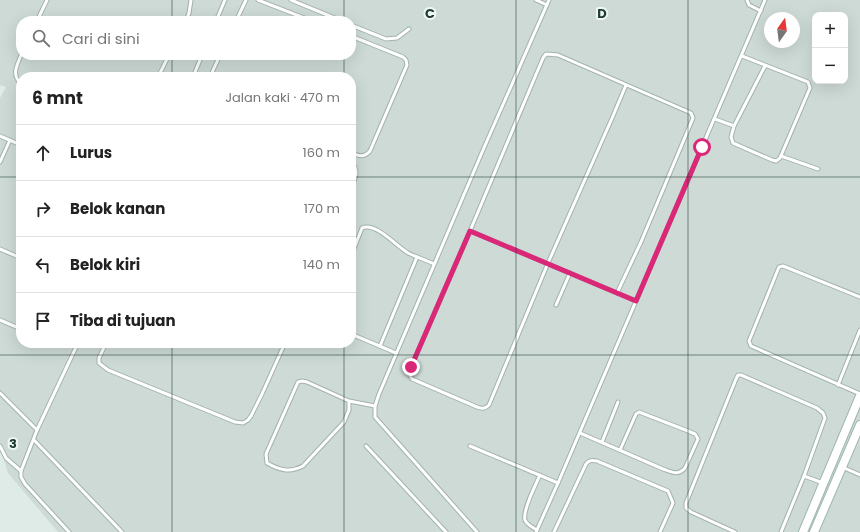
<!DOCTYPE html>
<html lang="id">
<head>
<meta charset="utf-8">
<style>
	body { margin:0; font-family:Poppins,sans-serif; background:#f6f6f6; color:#222 }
	.controls { position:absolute; right:12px; top:12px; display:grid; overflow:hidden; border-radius:8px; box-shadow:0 4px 16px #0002 }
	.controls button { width:36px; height:36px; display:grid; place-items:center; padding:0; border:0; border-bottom:1px solid #e0e0e0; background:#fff; color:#222; font:20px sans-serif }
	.compass { position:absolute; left:764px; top:12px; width:36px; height:36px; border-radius:50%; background:#fff; box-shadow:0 4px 16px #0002; rotate:14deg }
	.stop { position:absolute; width:12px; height:12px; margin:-9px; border:3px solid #db2777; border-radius:50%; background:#fff }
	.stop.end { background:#db2777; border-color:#fff; box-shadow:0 1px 4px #0008 }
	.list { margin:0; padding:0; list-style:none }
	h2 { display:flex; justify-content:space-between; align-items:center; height:52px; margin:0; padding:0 16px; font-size:17px }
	h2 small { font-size:13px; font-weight:400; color:#767676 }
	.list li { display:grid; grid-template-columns:26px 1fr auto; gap:12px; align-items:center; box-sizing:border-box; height:56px; padding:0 16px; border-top:1px solid #e0e0e0 }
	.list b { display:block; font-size:15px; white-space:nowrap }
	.list em { font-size:13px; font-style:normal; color:#767676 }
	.icon { flex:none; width:22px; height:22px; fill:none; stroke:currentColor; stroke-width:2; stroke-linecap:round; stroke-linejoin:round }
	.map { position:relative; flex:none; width:860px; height:532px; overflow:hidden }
	.search { position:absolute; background:#fff; box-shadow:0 4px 16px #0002; left:16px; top:16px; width:340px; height:44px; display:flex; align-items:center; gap:10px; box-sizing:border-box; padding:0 14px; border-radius:16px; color:#767676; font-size:15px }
	.panel { position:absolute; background:#fff; box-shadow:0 4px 16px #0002; left:16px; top:72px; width:340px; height:276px; border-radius:16px }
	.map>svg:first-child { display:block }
	.built { fill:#cddad5; fill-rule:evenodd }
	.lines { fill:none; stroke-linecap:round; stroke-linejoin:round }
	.lane-casing { stroke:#a2b3ad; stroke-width:5 }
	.secondary-casing { stroke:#9eb6af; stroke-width:10 }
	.lane { stroke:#fff; stroke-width:3 }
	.secondary { stroke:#fff; stroke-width:8 }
	.route { stroke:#db2777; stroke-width:5 }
	.grid { fill:none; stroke:#203b35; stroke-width:1; stroke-opacity:0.55 }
	.grid-label { font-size:13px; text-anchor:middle; font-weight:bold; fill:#203b35; stroke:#eff7f4; stroke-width:4; stroke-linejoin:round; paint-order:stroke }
</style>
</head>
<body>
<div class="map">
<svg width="860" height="532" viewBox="0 0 860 532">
	<rect width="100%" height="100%" fill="#dfebe6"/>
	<path class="built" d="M0,0H860V532H58L8,473L0,447V98L6,87L0,85ZM815,15H845V81H815ZM770,18H794V42H770ZM21,21H351V55H21ZM21,77H351V343H21Z"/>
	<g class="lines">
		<defs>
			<g id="lane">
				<path d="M258,0L312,21"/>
				<path d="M291,0L342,21"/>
				<path d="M536,0L547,5"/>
				<path d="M747,0L749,5L761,11"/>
				<path d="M37,21L47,0"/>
				<path d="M186,21L189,13L191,0"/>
				<path d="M216,21L225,0"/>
				<path d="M236,21L246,0"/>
				<path d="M351,25L386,39L397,38L409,29"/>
				<path d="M351,36L403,57L406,60L407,65L370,151C364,158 359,156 351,153"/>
				<path d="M21,55C17,66 11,74 21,84"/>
				<path d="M158,77L169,55"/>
				<path d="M193,77L202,55"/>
				<path d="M210,77L220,55"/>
				<path d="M715,119L734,126L731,137L733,143L772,160L776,161L780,158L810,88L808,82L742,56"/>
				<path d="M734,126L765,66"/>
				<path d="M0,136L21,145"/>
				<path d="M781,156L818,169"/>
				<path d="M0,162L10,140"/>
				<path d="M351,162C360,170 355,179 351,189"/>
				<path d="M470,231L636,301"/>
				<path d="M0,249L21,258"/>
				<path d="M351,256L362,228C376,222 396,246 408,253C416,257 426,260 434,264"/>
				<path d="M617,293L641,242L693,118L691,113L558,55L546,54L543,58L470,231L411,367L410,376L412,379L477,407C482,409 485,409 489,405L548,263L613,116L626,85"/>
				<path d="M860,297L783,266L779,267L749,341L751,346L860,394"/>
				<path d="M556,305L570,273"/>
				<path d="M0,320L21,329"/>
				<path d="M351,334L396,353"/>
				<path d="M106,343L99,358V363L108,370L235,422L243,423L248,420L251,416L262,394L285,343"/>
				<path d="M380,346L417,257"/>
				<path d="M838,385L860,330"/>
				<path d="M0,393L37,430"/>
				<path d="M349,401V410L344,422L303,466C290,473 279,470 267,463L266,454L298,382L302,381L307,382L349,401L375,406"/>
				<path d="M580,433L663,469C672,472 678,476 685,468L698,439L695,434L688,431L639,412L636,414L620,450"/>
				<path d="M34,440L122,532"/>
				<path d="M602,442L618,402"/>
				<path d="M0,446L6,458L21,471"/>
				<path d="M366,446L446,532"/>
				<path d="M470,446L558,483"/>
				<path d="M842,467L860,475"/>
				<path d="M804,476L823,483"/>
				<path d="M537,530C532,527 527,525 525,520C522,511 536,484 540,475"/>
				<path d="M69,532L25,484L21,477V471L37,430L78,343"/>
				<path d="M477,532L375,417V406L379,394L483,150L549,0"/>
				<path d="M536,532L558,483L765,0"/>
				<path d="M554,532L586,464C589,460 592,460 597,461L668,491L673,503L660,532"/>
				<path d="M735,532L691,512L686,508V503L736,379L738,375H741L817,408L823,413L825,418L804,476L781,532"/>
			</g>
			<g id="secondary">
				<path d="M803,532L860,396"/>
				<path d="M814,532L860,425"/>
			</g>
		</defs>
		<use href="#lane" class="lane-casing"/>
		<use href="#secondary" class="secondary-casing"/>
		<use href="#lane" class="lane"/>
		<use href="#secondary" class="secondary"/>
	</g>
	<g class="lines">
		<path class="route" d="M411,367L470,231L636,301L702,147"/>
	</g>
	<path class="grid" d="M172,0V21M344,0V21M516,0V532M688,0V532M172,55V77M344,55V77M0,177H21M351,177H860M172,343V532M344,343V532M0,355H860"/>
	<g class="grid-label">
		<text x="430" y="18">C</text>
		<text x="602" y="18">D</text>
		<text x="13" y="448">3</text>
	</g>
</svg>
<div class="controls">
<button>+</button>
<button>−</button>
</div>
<svg class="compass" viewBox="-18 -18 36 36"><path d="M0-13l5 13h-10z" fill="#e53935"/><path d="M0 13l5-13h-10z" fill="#767676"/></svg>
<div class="stop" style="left:702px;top:147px"></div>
<div class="stop end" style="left:411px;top:367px"></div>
<div class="search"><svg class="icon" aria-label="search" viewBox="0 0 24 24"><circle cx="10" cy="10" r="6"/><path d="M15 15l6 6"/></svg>Cari di sini</div>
<section class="panel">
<h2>6 mnt<small>Jalan kaki · 470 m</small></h2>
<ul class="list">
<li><svg class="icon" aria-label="ahead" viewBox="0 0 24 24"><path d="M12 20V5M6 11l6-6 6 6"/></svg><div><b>Lurus</b></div><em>160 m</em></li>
<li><svg class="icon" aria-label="right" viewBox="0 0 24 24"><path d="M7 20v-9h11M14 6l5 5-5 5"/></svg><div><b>Belok kanan</b></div><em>170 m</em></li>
<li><svg class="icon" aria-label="left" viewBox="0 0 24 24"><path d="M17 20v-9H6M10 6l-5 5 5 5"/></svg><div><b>Belok kiri</b></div><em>140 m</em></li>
<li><svg class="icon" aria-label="arrive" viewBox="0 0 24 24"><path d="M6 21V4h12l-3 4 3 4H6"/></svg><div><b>Tiba di tujuan</b></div></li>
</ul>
</section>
</div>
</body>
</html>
